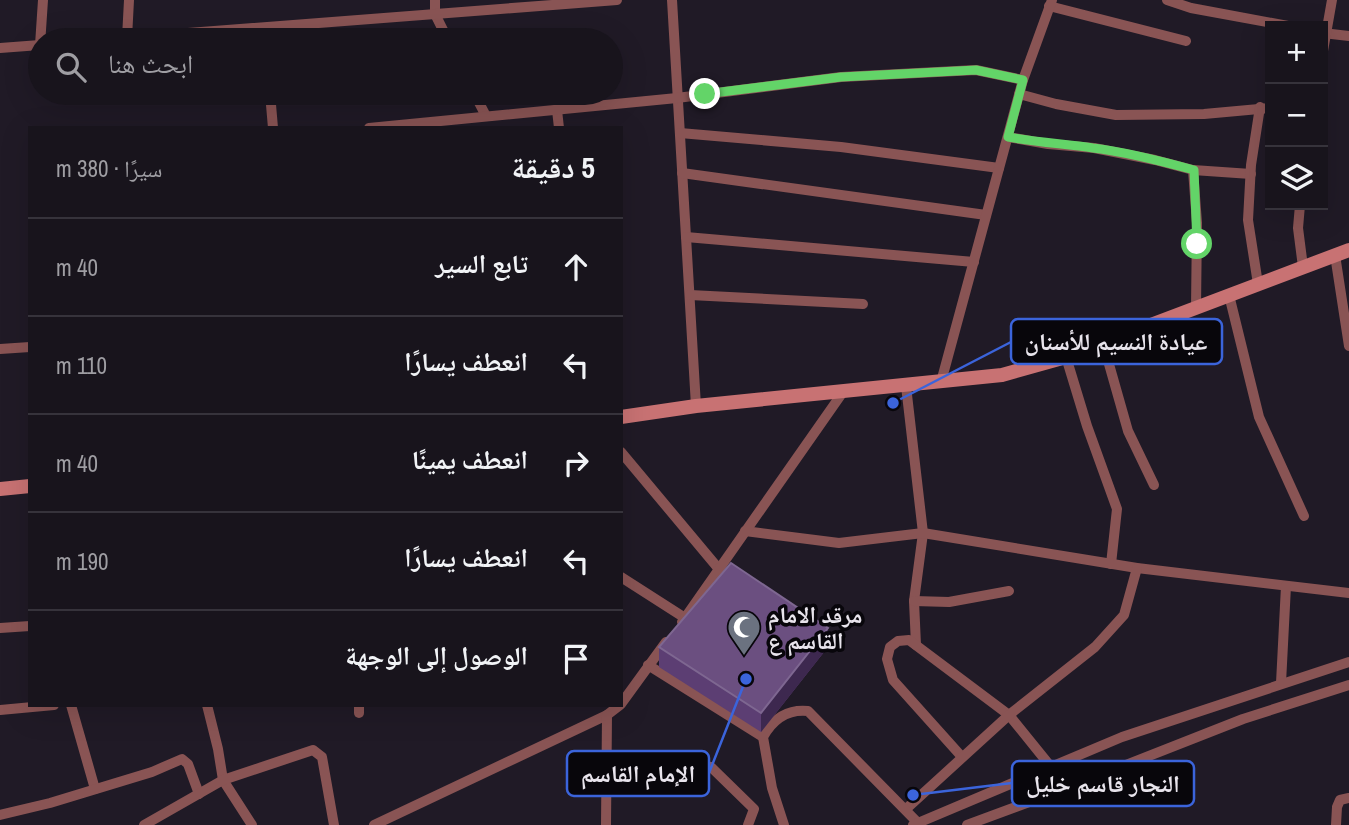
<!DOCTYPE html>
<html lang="ar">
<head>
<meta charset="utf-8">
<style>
	body { margin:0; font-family:"Archivo Narrow","Noto Naskh Arabic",sans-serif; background:#252129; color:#f1f3f6; direction:rtl }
	.controls { position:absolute; right:21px; top:21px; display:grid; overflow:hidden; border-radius:0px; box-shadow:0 7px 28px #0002 }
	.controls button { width:63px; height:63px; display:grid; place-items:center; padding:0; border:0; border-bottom:2px solid #36333b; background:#18141c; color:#f1f3f6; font:35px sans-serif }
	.stop { position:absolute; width:21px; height:21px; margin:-16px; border:5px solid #63d468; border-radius:50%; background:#fff }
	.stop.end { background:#63d468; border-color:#fff; box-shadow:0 2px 7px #0008 }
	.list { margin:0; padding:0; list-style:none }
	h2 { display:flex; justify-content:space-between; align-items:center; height:91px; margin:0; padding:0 28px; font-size:30px }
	h2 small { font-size:23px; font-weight:400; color:#9f9ea3 }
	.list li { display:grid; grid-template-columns:46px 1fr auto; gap:21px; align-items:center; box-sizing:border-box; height:98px; padding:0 28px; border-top:2px solid #36333b }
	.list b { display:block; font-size:26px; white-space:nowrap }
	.list em { font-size:23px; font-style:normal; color:#9f9ea3 }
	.icon { flex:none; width:38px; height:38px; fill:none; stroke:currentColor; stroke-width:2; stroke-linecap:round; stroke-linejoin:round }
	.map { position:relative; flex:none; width:1349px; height:825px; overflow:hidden; direction:ltr }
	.search { position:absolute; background:#18141c; box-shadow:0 7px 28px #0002; left:28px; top:28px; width:595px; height:77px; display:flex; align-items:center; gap:18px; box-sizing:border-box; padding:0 24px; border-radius:38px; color:#9f9ea3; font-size:26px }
	.panel { position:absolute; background:#18141c; box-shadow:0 7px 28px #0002; left:28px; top:126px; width:595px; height:581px; border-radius:0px; direction:rtl }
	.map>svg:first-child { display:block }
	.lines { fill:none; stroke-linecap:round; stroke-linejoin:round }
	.street { stroke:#895454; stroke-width:10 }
	.secondary { stroke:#c87273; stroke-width:14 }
	.wall { fill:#5c3e73 }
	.shaded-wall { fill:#3d284f }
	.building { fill:#6b4f80; stroke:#7e6791; stroke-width:2 }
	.route { stroke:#63d468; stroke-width:9 }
	.labels { text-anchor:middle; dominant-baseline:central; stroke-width:7; stroke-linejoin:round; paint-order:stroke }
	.poi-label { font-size:23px; font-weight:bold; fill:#e8e4ec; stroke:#08060b; text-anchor:start }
	.leader { fill:none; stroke:#3b64db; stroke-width:2.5 }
	.callout-dot { fill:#3b64db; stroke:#08060b; stroke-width:2.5 }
	.callout { fill:#08060b; stroke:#3b64db; stroke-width:2.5 }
	.callout-label { font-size:24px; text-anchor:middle; font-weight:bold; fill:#e8e4ec }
</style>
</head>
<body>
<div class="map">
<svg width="1349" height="825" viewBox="0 0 1349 825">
	<rect width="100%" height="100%" fill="#201a26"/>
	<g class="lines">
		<g class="street">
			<path d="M435,0V14L448,40"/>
			<path d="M672,0L696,406"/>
			<path d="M1167,0L1191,8L1288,26"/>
			<path d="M1049,6L1186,41"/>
			<path d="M1323,33L1349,36"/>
			<path d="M127,38L129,0"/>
			<path d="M97,40L617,0"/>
			<path d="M40,45L43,0"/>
			<path d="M0,48L40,45"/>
			<path d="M1323,51L1332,0"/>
			<path d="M270,93L273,128"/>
			<path d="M474,93L486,116"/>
			<path d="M1019,94L1056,104L1116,115L1204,114L1270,108"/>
			<path d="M557,110L559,128"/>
			<path d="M369,128L677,98L841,77L976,70L1023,80"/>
			<path d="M680,133L841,147L999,168"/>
			<path d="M1008,137L1048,144L1094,148L1155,160L1193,170L1251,174"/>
			<path d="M1193,170L1197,223L1196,308"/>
			<path d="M682,173L986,215"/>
			<path d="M1300,205L1298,228L1303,267"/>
			<path d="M686,237L974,262"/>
			<path d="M1335,255L1349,346"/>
			<path d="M1258,284L1248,220L1251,165L1260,107"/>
			<path d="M690,295L863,304"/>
			<path d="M1229,295L1259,417L1304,516"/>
			<path d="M1103,343L1128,431L1154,485"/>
			<path d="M0,349L30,347"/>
			<path d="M1066,357L1087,426L1117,509L1111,564"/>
			<path d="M941,382L1023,80L1052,0"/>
			<path d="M906,386L923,533L914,601L916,645"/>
			<path d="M621,452L718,568"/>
			<path d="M745,531L839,543L923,533L1137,568L1349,593"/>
			<path d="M621,577L685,618"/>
			<path d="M914,601L949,602L1009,591"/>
			<path d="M682,622L843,392"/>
			<path d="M0,628L30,626"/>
			<path d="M648,665L763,737"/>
			<path d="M1281,683L1286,586"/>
			<path d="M621,704L666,642"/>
			<path d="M71,705L95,789"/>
			<path d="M207,705L218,749L223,780L252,825"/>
			<path d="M359,705V713"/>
			<path d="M0,710L54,705"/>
			<path d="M962,757L893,680L887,659L890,647L898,641L909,640L1009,715L1051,767"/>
			<path d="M607,772L704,766L711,767L754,809L748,825"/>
			<path d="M906,809L1009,715L1095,647L1124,615L1137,568"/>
			<path d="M0,815L50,803L152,772L182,759L188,764L199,794"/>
			<path d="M144,825L223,780L313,750L322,757L334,825"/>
			<path d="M374,825L607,715L620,705"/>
			<path d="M606,825L607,715"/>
			<path d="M784,825L772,788L763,737C773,719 788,709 808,711L920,825"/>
			<path d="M913,825L1122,737L1349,662"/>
			<path d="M967,825L1075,785L1243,719L1349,685"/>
			<path d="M1336,825L1337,807L1340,800L1349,798"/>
		</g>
		<g class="secondary">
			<path d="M621,417L696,406L1002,375L1066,357L1349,250"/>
			<path d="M0,489L30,486"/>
		</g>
	</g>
	<path class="wall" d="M659,647H828L761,732L659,667Z"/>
	<path class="shaded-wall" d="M828,628V647L761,732V713Z"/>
	<path class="building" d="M731,563L828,628L761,713L659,647Z"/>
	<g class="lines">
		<path class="route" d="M705,94L841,77L976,70L1023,80L1008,137C1036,142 1065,144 1093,148C1127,152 1161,161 1194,170L1197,244"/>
	</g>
	<defs>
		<symbol id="mosque-pin" viewBox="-11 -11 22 30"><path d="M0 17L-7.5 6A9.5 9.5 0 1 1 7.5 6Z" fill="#6b7280" stroke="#08060b"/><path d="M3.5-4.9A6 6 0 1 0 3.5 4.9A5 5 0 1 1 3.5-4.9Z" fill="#fff"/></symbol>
	</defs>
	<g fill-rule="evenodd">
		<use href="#mosque-pin" x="725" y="608" width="38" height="52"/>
	</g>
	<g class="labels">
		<g class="poi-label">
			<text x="768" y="614">مرقد الامام<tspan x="768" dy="26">القاسم ع</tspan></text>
		</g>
	</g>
	<path class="leader" d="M893 403L1011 342M746 679L709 773M913 795L1012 783"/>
	<g class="callout-dot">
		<circle cx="893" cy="403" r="7"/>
		<circle cx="746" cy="679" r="7"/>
		<circle cx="913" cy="795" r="7"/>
	</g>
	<g class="callout">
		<rect x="1011" y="319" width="211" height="45" rx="7"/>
		<rect x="567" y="751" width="142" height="45" rx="7"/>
		<rect x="1012" y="761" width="182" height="45" rx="7"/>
	</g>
	<g class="callout-label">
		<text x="1116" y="350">عيادة النسيم للأسنان</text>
		<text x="638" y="782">الإمام القاسم</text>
		<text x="1103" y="792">النجار قاسم خليل</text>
	</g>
</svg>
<div class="controls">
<button>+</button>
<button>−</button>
<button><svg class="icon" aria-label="layers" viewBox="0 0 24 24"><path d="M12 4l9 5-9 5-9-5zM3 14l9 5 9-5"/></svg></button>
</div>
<div class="stop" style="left:1197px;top:244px"></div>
<div class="stop end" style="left:705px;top:94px"></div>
<div class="search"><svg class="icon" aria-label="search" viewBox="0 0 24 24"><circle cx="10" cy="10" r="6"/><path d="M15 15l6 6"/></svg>ابحث هنا</div>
<section class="panel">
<h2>5 دقيقة<small>سيرًا · 380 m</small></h2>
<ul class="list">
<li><svg class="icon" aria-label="ahead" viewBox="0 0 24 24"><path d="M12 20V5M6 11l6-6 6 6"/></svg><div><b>تابع السير</b></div><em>40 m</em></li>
<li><svg class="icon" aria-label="left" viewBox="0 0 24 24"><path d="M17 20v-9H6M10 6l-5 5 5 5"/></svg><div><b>انعطف يسارًا</b></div><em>110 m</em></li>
<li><svg class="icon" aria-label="right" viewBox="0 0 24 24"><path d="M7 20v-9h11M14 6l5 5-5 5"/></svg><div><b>انعطف يمينًا</b></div><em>40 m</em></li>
<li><svg class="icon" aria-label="left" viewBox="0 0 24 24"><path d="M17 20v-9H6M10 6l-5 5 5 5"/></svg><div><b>انعطف يسارًا</b></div><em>190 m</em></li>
<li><svg class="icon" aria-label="arrive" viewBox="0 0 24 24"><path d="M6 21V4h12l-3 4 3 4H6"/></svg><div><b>الوصول إلى الوجهة</b></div></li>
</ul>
</section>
</div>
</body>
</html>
